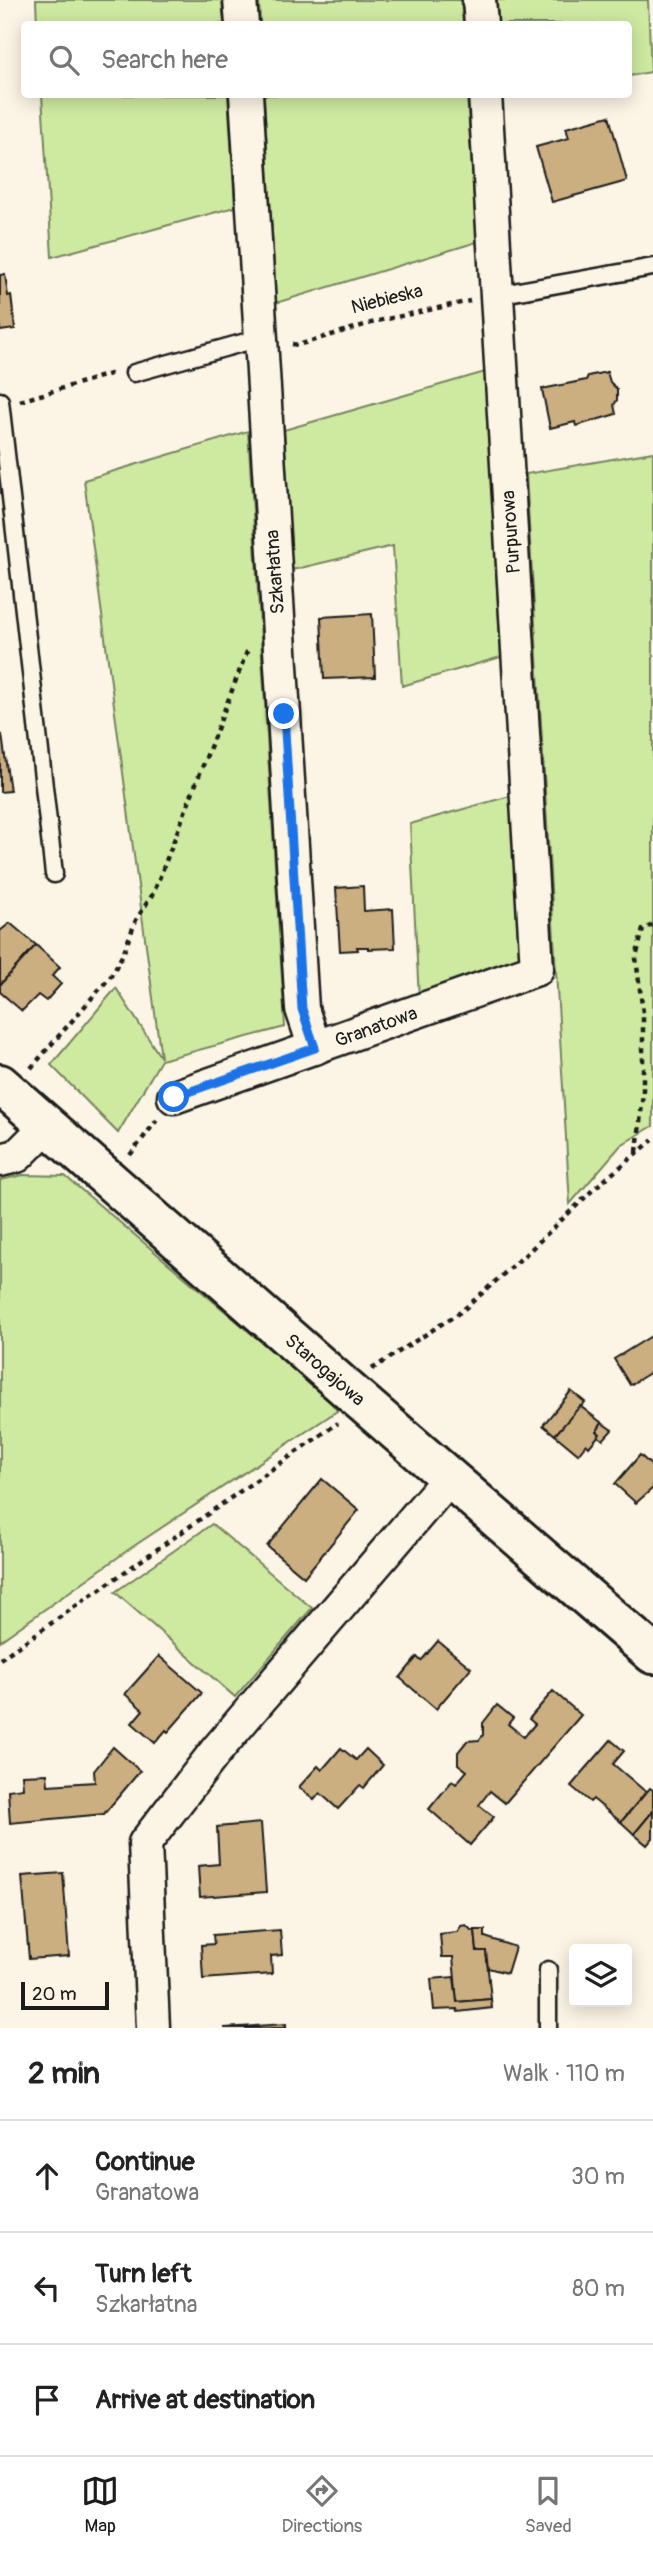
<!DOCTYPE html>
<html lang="en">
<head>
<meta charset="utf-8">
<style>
	body { margin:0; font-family:Pangolin,sans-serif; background:#f2f2f2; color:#222 }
	.controls { position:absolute; right:21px; bottom:21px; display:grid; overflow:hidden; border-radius:7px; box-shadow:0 4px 18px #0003 }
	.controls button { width:63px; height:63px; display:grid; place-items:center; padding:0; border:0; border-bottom:2px solid #e0e0e0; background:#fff; color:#222; font:35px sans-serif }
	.scale { position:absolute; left:21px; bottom:18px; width:88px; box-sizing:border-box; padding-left:7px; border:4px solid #1c1c1c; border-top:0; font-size:19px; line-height:24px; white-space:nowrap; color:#1c1c1c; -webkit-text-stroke:5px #fcf5e5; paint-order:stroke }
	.stop { position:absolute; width:21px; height:21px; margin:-16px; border:5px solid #1a73e8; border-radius:50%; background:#fff }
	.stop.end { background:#1a73e8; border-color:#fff; box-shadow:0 2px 7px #0008 }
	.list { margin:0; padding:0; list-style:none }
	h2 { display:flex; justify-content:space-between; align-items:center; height:91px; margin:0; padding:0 28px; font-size:30px }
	h2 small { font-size:23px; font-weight:400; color:#767676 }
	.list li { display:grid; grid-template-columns:46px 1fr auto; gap:21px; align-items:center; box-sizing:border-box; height:112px; padding:0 28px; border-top:2px solid #e0e0e0 }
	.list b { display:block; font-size:26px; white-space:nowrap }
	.list p { margin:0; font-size:23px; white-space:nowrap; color:#767676 }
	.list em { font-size:23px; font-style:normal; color:#767676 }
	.icon { flex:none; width:38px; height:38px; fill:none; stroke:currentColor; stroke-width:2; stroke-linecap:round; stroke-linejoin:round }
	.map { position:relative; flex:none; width:653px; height:2028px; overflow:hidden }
	.search { position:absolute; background:#fff; box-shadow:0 4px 18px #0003; left:21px; right:21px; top:21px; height:77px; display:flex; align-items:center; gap:18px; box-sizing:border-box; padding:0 24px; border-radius:7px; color:#767676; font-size:26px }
	.sheet { height:427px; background:#fff }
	nav { display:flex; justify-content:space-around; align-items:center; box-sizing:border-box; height:98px; border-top:2px solid #e0e0e0; background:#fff; font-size:19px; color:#767676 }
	nav a { display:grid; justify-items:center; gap:4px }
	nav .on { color:#1c1c1c }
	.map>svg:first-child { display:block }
	.grass { fill:#ceeaa1; stroke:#75835e; stroke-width:2 }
	.building { fill:#ccaf81; stroke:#1c1c1c; stroke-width:2 }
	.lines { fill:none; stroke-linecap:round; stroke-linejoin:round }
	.lane-casing { stroke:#1c1c1c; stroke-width:21 }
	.street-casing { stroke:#1c1c1c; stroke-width:37 }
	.secondary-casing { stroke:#1c1c1c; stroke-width:44 }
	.path { stroke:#1c1c1c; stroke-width:4.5; stroke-dasharray:5 5; stroke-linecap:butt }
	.lane { stroke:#fcf5e5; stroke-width:16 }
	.street { stroke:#fcf5e5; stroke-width:32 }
	.secondary { stroke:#fcf5e5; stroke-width:38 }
	.route { stroke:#1a73e8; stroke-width:9 }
	.labels { text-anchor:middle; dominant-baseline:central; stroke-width:6; stroke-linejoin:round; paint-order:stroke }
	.street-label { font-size:19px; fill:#1c1c1c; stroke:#fcf5e5 }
</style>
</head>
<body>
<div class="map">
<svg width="653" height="2028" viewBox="0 0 653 2028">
	<rect width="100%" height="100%" fill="#fcf5e5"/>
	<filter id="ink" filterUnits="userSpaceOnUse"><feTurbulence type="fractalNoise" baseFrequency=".0143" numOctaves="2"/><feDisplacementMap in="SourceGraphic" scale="14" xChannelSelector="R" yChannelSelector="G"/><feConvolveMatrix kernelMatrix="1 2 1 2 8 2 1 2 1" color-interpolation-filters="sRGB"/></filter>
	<g filter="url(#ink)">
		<g class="grass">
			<path d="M36,0H222L224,24H37Z"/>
			<path d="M259,0H461L463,24H260Z"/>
			<path d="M497,0H648L651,72L629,76L628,24H498Z"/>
			<path d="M42,95H228L235,207L52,257Z"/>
			<path d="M264,95H467L477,242L276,303Z"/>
			<path d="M485,372L501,657L402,686L393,546L292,570L284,430Z"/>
			<path d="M248,431L285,1027L161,1060L118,1133L51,1065L116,988L161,1058L84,480Z"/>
			<path d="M653,452V1126L621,1145L570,1204L526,474Z"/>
			<path d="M510,796L520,961L419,999L410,824Z"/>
			<path d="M23,1175L65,1176L330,1400L337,1411L131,1548L0,1641V1180Z"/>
			<path d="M212,1524L312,1608L235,1697L115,1592Z"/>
		</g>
		<g class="building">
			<path d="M609,116L627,181L552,202L536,147L569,138L566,128Z"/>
			<path d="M5,274L8,296L11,295L15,329L0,331V275Z"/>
			<path d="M607,372L610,382L617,389V400L614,405L616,414L576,426L575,422L550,428L542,389L586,380L588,376Z"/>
			<path d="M372,614L375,677L324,679L321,617Z"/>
			<path d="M2,735L10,791L0,792V736Z"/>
			<path d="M363,886L364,911L393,909L395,948L368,949V947H357L358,950L340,951L336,888Z"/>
			<path d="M10,923L36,945L0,985V931Z"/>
			<path d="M36,945L60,967L52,976L61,984L46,1001L38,995L22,1011L0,992V985Z"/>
			<path d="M653,1335V1371L630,1385L614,1359Z"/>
			<path d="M571,1391L585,1402L555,1435L543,1425Z"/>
			<path d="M580,1406L602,1423L597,1431L600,1434L589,1447L586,1444L578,1454L555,1435Z"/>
			<path d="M602,1423L612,1430L603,1440L598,1436L600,1434L597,1431Z"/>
			<path d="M640,1455L653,1467V1488L636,1503L615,1484Z"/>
			<path d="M322,1479L359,1510L304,1577L267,1546Z"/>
			<path d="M438,1641L471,1668L436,1709L400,1678L417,1657L421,1661Z"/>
			<path d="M159,1656L202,1693L168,1732L166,1730L155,1743L132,1723L143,1710L125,1694Z"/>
			<path d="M553,1691L581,1715L505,1803L490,1791L479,1805L494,1817L470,1845L429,1809L452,1781L456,1784L467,1771L458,1764V1752L467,1741L479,1740L483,1735V1723L497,1705L513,1718L508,1724L524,1737L535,1724L529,1719Z"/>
			<path d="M611,1740L624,1751L613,1764L646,1792L621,1822L593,1799L590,1802L571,1786Z"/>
			<path d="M113,1747L140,1771L104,1814L10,1823L8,1790L23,1788L22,1775L47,1774L48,1785L95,1782L94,1771Z"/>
			<path d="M341,1748L356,1760L366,1749L383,1765L364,1788L360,1785L338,1809L320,1793L314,1800L299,1787L318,1766L322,1770Z"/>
			<path d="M650,1788L653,1790V1811L634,1834L621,1822Z"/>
			<path d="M653,1811V1838L647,1845L634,1834Z"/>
			<path d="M261,1823L266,1892L200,1897L198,1866L219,1864L217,1827Z"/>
			<path d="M63,1873L69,1956L29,1959L22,1876Z"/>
			<path d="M466,1925L472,1931L475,1930L477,1951H486L491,1999L457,2002L453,1957H442L440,1934L457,1932L461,1926Z"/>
			<path d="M280,1930L282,1955L271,1956L272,1974L203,1979L201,1945L214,1944L213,1935Z"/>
			<path d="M475,1930H485V1937L515,1947L507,1973L488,1968L486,1951H477Z"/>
			<path d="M454,1977L457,2002L491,1999L492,2008L458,2012L457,2009L434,2010L431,1979Z"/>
			<path d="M286,2024V2028H224Z"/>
		</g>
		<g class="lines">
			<defs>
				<g id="lane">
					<path d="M497,295L653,267"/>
					<path d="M134,373L260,338"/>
					<path d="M0,401L54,874"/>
					<path d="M548,2028V1970"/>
				</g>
				<g id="street">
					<path d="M240,0L242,24"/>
					<path d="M479,0L481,24"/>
					<path d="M246,94L302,1009L315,1048"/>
					<path d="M174,1097L537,969L485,94"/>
					<path d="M0,1160L17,1156L47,1126"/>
					<path d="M153,2028L145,1843L216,1751L449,1478"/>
				</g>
				<path id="secondary" d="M0,1084L348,1390L653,1654"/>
			</defs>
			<use href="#lane" class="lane-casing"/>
			<use href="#street" class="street-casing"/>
			<use href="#secondary" class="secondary-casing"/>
			<g class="path">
				<path d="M292,344L298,345L378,321L470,301"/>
				<path d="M20,401L113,373"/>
				<path d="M31,1068L111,976L123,954L136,920L154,892L248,649"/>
				<path d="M637,1152L643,1093V1013L636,958L643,929L653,925"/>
				<path d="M130,1155L157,1120"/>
				<path d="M372,1369L462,1311L525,1255L596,1187L653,1140"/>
				<path d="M0,1659L338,1423"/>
			</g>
			<use href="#lane" class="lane"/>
			<use href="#street" class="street"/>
			<use href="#secondary" class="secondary"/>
		</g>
	</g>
	<g class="lines" filter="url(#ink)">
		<path class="route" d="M174,1097L315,1048L302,1009L284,714"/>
	</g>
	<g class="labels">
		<g class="street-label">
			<text transform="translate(387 299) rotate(-14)">Niebieska</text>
			<text transform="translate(511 532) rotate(-94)">Purpurowa</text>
			<text transform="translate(275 572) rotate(-94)">Szkarłatna</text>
			<text transform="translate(376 1027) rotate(-20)">Granatowa</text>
			<text transform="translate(325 1370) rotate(41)">Starogajowa</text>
		</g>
	</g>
</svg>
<div class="controls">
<button><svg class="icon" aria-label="layers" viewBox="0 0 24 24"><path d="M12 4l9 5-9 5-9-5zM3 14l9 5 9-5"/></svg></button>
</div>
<div class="scale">20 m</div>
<div class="stop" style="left:174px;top:1097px"></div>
<div class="stop end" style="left:284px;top:714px"></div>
<div class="search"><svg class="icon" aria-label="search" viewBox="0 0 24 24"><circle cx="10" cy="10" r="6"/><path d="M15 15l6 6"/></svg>Search here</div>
</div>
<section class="sheet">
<h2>2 min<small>Walk · 110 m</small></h2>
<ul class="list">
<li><svg class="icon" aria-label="ahead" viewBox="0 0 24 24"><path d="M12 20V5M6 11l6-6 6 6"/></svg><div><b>Continue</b><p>Granatowa</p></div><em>30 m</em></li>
<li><svg class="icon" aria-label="left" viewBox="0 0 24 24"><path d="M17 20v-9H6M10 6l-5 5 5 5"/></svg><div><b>Turn left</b><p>Szkarłatna</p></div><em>80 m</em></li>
<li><svg class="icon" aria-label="arrive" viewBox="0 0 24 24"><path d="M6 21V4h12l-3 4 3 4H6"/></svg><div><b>Arrive at destination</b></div></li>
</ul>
</section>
<nav>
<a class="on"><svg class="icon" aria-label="map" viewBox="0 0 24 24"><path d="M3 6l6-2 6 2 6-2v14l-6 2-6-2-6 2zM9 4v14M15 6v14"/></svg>Map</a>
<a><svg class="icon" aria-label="directions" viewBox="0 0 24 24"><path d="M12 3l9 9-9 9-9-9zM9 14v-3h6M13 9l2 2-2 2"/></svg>Directions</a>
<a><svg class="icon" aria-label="saved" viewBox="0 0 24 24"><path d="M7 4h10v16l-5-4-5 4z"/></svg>Saved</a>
</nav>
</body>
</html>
